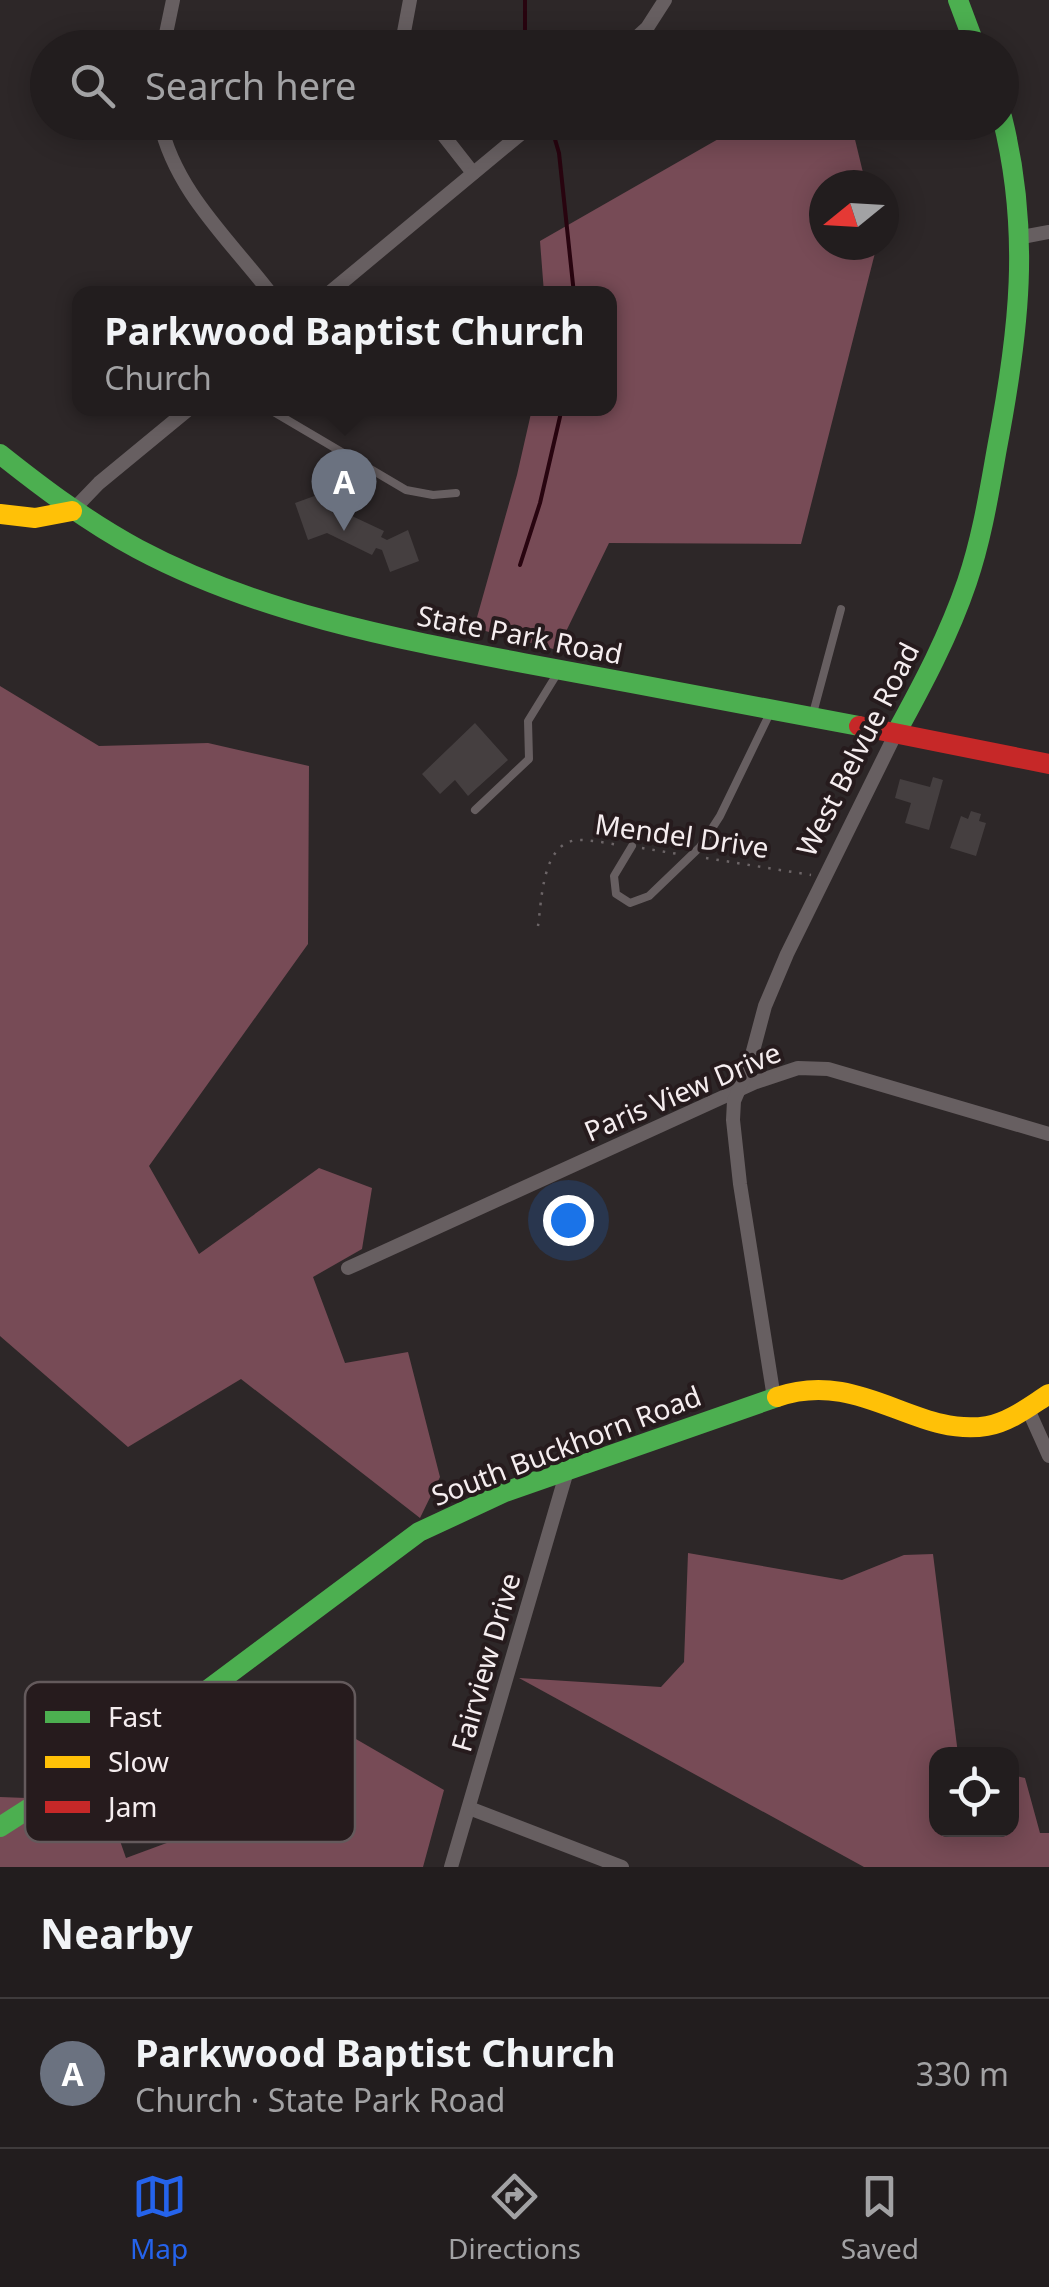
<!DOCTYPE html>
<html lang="en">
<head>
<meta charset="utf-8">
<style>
	body { margin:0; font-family:"Noto Sans",sans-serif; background:#2a2627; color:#f1f3f6 }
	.controls { position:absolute; right:30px; bottom:30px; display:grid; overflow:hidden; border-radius:20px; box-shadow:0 5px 25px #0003 }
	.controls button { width:90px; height:90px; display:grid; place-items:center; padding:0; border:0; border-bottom:2px solid #3f3b3c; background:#221d1e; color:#f1f3f6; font:50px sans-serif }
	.compass { position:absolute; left:809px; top:170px; width:90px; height:90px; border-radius:50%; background:#221d1e; box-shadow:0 5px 25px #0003; rotate:252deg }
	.you { position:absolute; left:568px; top:1220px; width:35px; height:35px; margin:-25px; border:8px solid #fff; border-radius:50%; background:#1a73e8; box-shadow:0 0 0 15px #1a73e833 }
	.badge { display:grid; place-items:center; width:65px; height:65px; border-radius:50%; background:#2563eb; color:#fff; font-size:32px; font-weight:700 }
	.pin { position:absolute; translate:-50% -82px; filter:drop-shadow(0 2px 5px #0008) }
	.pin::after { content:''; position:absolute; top:52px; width:35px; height:30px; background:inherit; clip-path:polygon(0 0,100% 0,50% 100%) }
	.popup { position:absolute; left:72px; top:286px; width:545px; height:130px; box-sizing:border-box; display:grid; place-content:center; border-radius:20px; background:#221d1e; filter:drop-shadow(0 2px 8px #0005); font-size:32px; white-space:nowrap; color:#a2a2a4 }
	.popup b { font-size:38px; color:#f1f3f6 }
	.popup::after { content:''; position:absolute; left:50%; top:100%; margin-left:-20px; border:20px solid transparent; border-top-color:#221d1e }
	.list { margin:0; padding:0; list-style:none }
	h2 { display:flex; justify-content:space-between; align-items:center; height:130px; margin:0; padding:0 40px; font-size:42px }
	h2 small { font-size:32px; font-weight:400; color:#a2a2a4 }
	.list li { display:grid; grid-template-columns:65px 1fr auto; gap:30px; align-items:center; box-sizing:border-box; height:150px; padding:0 40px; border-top:2px solid #3f3b3c }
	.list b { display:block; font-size:38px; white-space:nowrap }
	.list p { margin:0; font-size:32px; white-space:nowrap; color:#a2a2a4 }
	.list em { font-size:32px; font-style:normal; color:#a2a2a4 }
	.icon { flex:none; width:55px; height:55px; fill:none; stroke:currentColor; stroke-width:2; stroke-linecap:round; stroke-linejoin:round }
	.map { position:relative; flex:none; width:1049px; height:1867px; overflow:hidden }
	.search { position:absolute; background:#221d1e; box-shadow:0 5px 25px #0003; left:30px; right:30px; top:30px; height:110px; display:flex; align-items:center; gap:25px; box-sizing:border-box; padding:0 35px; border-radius:55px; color:#a2a2a4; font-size:38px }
	.sheet { height:280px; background:#221d1e }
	nav { display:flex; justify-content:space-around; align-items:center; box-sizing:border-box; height:140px; border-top:2px solid #3f3b3c; background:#221d1e; font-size:28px; color:#a2a2a4 }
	nav a { display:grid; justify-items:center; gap:5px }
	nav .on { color:#2563eb }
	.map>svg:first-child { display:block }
	.forest { fill:#774b56 }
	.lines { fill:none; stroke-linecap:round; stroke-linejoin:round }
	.stream { stroke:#28040f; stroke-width:4 }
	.building { fill:#453f40 }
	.path { stroke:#6c6567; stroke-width:2.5; stroke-dasharray:2.5 8; stroke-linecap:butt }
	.lane { stroke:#675f61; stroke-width:8 }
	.street { stroke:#675f61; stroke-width:14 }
	.fast { stroke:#4caf50; stroke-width:20 }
	.slow { stroke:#ffc107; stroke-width:20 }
	.jam { stroke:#c62828; stroke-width:20 }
	.labels { text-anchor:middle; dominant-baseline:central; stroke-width:8; stroke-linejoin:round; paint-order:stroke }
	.street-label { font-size:28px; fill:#f5edef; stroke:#261b1d }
	.key { fill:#261b1d; stroke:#645a5c; stroke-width:2.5 }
	.key-label { font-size:28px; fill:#f5edef }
</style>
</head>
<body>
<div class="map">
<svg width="1049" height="1867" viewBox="0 0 1049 1867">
	<rect width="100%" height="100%" fill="#2d2728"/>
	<g class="forest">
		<path d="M748,122L851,123L866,185H824V245H877L801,544L609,543L557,650L474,628L517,475L532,409L609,408V294L544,293L540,241Z"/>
		<path d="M0,686L99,746L208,743L309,766L308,944L149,1166L199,1254L319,1168L372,1188L362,1249L313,1277L345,1363L408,1352L440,1477L420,1518L241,1379L128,1447L0,1336Z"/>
		<path d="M688,1553L842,1580L904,1555L933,1554L958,1754H936V1830H1012V1775L1025,1778L1040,1833H1049V1867H864L519,1678L661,1687L684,1662Z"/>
		<path d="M330,1724L444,1790L423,1867H0V1797L106,1801L126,1858L283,1800Z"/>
	</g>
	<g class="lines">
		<g class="stream">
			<path d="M525,0V38L529,48"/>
			<path d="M554,136L559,153L574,294"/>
			<path d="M520,565L540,503L562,408"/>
		</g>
	</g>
	<g class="building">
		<path d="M331,490L337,509L384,531L381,537L387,540L408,530L419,561L390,572L382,550L376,548L372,555L327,533L308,540L295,503Z"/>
		<path d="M475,723L508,760L468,796L455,780L440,794L422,774Z"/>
		<path d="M933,777L943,780L929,830L905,823L911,803L895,798L900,779L930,787Z"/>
		<path d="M971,811L981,814L979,821L986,823L976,856L950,848L961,816L968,819Z"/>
	</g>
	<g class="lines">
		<g class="path">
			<path d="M642,848L678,854"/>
			<path d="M706,858L811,875"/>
			<path d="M538,926C542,899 542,841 579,840C592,840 606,843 619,845"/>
		</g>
		<g class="lane">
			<path d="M267,408L406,490L433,495L456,493"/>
			<path d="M812,717L841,609"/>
			<path d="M475,810L529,759L528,721L557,674"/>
			<path d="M632,846L614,876L616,894L630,903L649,896L700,847L720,816L770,713"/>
		</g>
		<g class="street">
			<path d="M163,48L173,0"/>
			<path d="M401,48L410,0"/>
			<path d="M625,48L647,28L665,0"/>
			<path d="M160,122C175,191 229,239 271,294"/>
			<path d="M433,122L473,173"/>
			<path d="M1022,237L1049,232"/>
			<path d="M328,294L535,122"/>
			<path d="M72,511L99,483L190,408"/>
			<path d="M348,1268L756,1082L798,1068L828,1069L1049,1134"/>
			<path d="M774,1398L740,1184L733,1120L734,1101L749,1066L765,1006L787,954L896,733"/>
			<path d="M1027,1407L1049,1456"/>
			<path d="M469,1808L622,1867"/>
			<path d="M451,1867L567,1471"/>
		</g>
		<g class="fast">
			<path d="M958,0L976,48"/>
			<path d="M0,454C44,489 88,522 138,549C256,612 392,638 523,663C635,684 747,704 859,726"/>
			<path d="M896,733C923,684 949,635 967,582C982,538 989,493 997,448C1019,333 1031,232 1002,117"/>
			<path d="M0,1827L170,1718L419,1532L505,1492L777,1397"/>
		</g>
		<g class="slow">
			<path d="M0,514L35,518L72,511"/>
			<path d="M777,1397C860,1368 916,1438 987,1426C1010,1422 1030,1406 1049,1394"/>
		</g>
		<path class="jam" d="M859,726L1049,764"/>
	</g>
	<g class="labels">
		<g class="street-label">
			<text transform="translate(520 634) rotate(11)">State Park Road</text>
			<text transform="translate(857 749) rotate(-63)">West Belvue Road</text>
			<text transform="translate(682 835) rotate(8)">Mendel Drive</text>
			<text transform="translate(682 1091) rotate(-23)">Paris View Drive</text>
			<text transform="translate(566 1445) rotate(-21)">South Buckhorn Road</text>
			<text transform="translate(485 1662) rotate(-74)">Fairview Drive</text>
		</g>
	</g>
	<rect x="25" y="1682" width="330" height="160" rx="15" class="key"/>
	<rect x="45" y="1711" width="45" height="12" fill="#4caf50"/>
	<rect x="45" y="1756" width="45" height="12" fill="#ffc107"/>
	<rect x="45" y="1801" width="45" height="12" fill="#c62828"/>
	<g class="key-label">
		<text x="108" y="1727">Fast</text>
		<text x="108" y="1772">Slow</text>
		<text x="108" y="1817">Jam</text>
	</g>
</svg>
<div class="controls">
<button><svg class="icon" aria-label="locate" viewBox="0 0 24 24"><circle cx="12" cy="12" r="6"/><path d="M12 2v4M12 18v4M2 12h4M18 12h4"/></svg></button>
</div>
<svg class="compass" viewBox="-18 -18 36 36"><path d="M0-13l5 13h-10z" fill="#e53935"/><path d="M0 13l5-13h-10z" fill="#a2a2a4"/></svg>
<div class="you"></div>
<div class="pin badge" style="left:344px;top:531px;background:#6b7280">A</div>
<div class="popup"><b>Parkwood Baptist Church</b>Church</div>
<div class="search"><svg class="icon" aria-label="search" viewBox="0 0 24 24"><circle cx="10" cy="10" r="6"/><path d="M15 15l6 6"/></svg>Search here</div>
</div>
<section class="sheet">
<h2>Nearby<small></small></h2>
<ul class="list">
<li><span class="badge" style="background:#6b7280">A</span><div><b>Parkwood Baptist Church</b><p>Church · State Park Road</p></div><em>330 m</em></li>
</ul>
</section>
<nav>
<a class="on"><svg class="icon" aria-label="map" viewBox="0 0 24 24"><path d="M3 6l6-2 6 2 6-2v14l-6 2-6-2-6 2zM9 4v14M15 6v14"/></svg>Map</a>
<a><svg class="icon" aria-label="directions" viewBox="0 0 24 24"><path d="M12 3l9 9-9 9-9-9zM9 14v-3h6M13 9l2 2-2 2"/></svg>Directions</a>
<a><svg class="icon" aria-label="saved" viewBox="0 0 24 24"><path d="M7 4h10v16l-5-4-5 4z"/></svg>Saved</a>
</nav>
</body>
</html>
